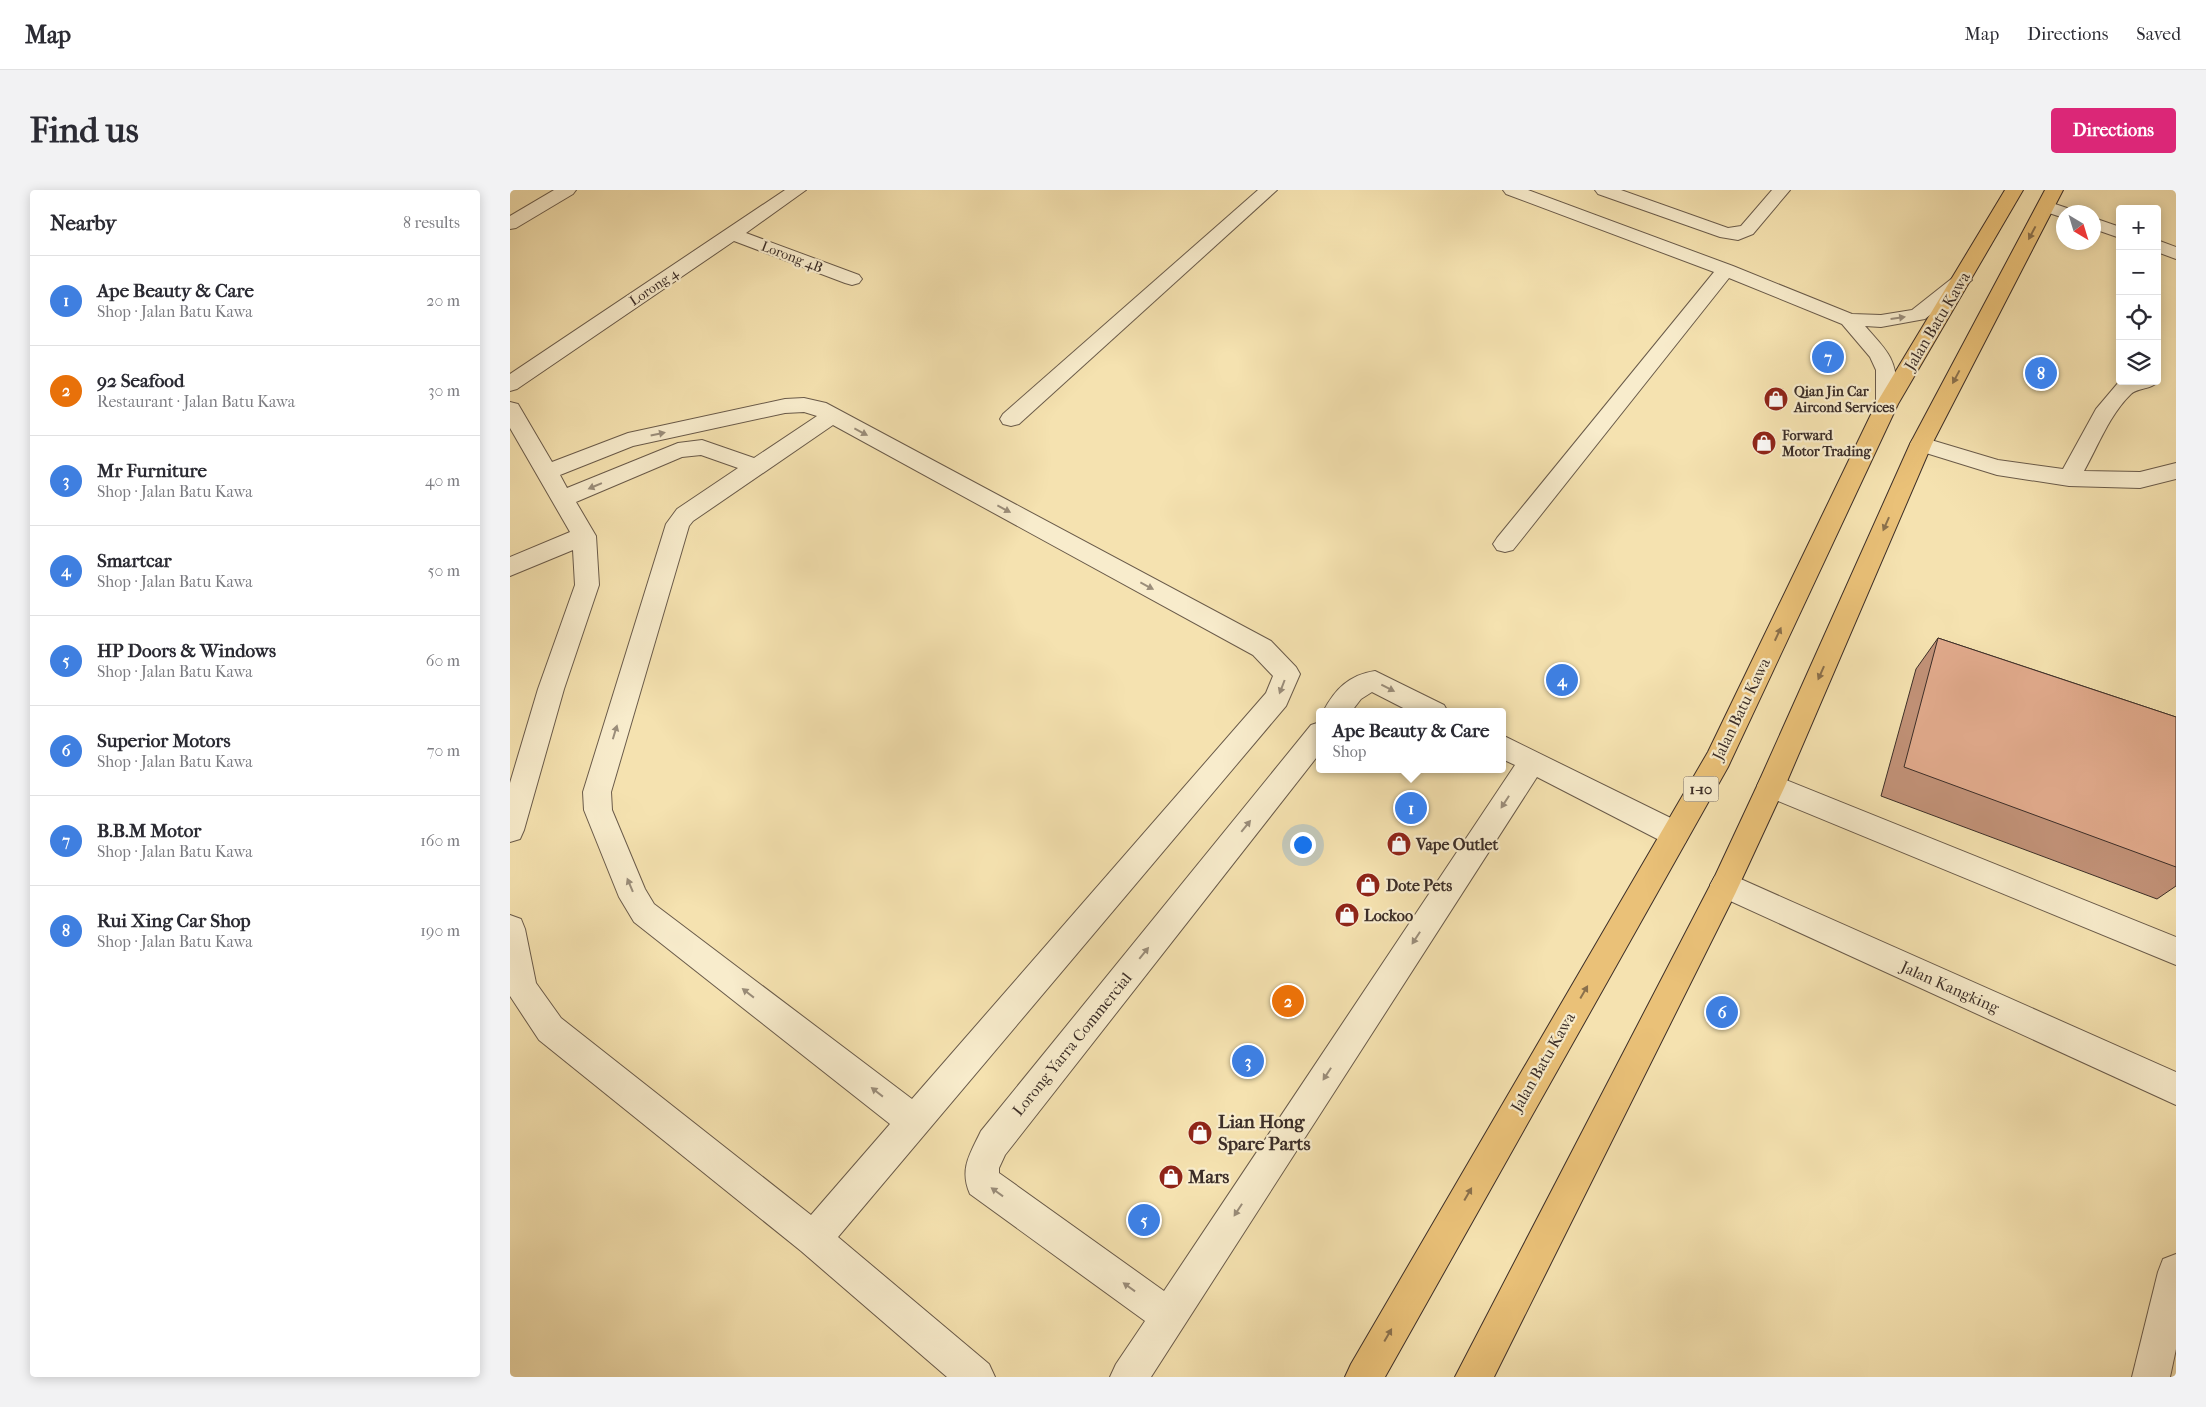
<!DOCTYPE html>
<html lang="en">
<head>
<meta charset="utf-8">
<style>
	body { margin:0; font-family:"IM FELL French Canon",serif; background:#f2f2f3; color:#2b2b33 }
	.controls { position:absolute; right:15px; top:15px; display:grid; overflow:hidden; border-radius:5px; box-shadow:0 2px 12px #0003 }
	.controls button { width:45px; height:45px; display:grid; place-items:center; padding:0; border:0; border-bottom:1px solid #e1e1e2; background:#fff; color:#2b2b33; font:25px sans-serif }
	.compass { position:absolute; left:1546px; top:15px; width:45px; height:45px; border-radius:50%; background:#fff; box-shadow:0 2px 12px #0003; rotate:142deg }
	.you { position:absolute; left:792px; top:654px; width:18px; height:18px; margin:-12px; border:4px solid #fff; border-radius:50%; background:#1a73e8; box-shadow:0 0 0 8px #1a73e833 }
	.badge { display:grid; place-items:center; width:32px; height:32px; border-radius:50%; background:#db2777; color:#fff; font-size:16px; font-weight:700 }
	.pin { position:absolute; translate:-50% -50%; border:2px solid #fff; box-shadow:0 1px 5px #0006 }
	.popup { position:absolute; left:806px; top:518px; width:190px; height:65px; box-sizing:border-box; display:grid; place-content:center; border-radius:5px; background:#fff; filter:drop-shadow(0 1px 4px #0005); font-size:16px; white-space:nowrap; color:#7c7c81 }
	.popup b { font-size:19px; color:#2b2b33 }
	.popup::after { content:''; position:absolute; left:50%; top:100%; margin-left:-10px; border:10px solid transparent; border-top-color:#fff }
	.list { margin:0; padding:0; list-style:none }
	h2 { display:flex; justify-content:space-between; align-items:center; height:65px; margin:0; padding:0 20px; font-size:21px }
	h2 small { font-size:16px; font-weight:400; color:#7c7c81 }
	.list li { display:grid; grid-template-columns:32px 1fr auto; gap:15px; align-items:center; box-sizing:border-box; height:90px; padding:0 20px; border-top:1px solid #e1e1e2 }
	.list b { display:block; font-size:19px; white-space:nowrap }
	.list p { margin:0; font-size:16px; white-space:nowrap; color:#7c7c81 }
	.list em { font-size:16px; font-style:normal; color:#7c7c81 }
	.icon { flex:none; width:28px; height:28px; fill:none; stroke:currentColor; stroke-width:2; stroke-linecap:round; stroke-linejoin:round }
	.map { position:relative; flex:none; width:1666px; height:1187px; overflow:hidden; border-radius:5px }
	header { display:flex; align-items:center; gap:30px; box-sizing:border-box; height:70px; padding:0 25px; background:#fff; border-bottom:1px solid #e1e1e2 }
	header strong { font-size:24px }
	nav { display:flex; gap:28px; margin-inline-start:auto; font-size:18px }
	.intro { display:flex; align-items:center; justify-content:space-between; box-sizing:border-box; height:120px; padding:0 30px }
	h1 { margin:0; font-size:35px }
	.button { padding:12px 22px; border-radius:5px; background:#db2777; color:#fff; font-size:18px; font-weight:700 }
	main { display:flex; gap:30px; padding:0 30px }
	aside { flex:1; background:#fff; border-radius:5px; box-shadow:0 2px 12px #0003 }
	.map>svg:first-child { display:block }
	.lines { fill:none; stroke-linecap:round; stroke-linejoin:round }
	.minor-casing { stroke:#6a5b4a; stroke-width:2 }
	.highway-casing { stroke:#3c2e28; stroke-width:2 }
	.minor { fill:#f8eccc; fill-rule:evenodd }
	.highway { fill:#eac178; fill-rule:evenodd }
	.wall { fill:#c29278; stroke:#3c2e28 }
	.building { fill:#e1aa8c; stroke:#3c2e28 }
	.oneway { fill:#8a704c }
	.oneway2 { fill:#9a8d7a }
	.labels { text-anchor:middle; dominant-baseline:central; stroke-width:4.5; stroke-linejoin:round; paint-order:stroke }
	.far-street-label { font-size:14px; fill:#3c2e28; stroke:#f8eccc }
	.far-poi-label { font-size:14px; font-weight:bold; fill:#3c2e28; stroke:#f8eccc; text-anchor:start }
	.shield { fill:#f8eccc; stroke:#746759; stroke-width:1 }
	.shield-label { font-size:15px; font-weight:bold; fill:#3c2e28 }
	.street-label { font-size:16px; fill:#3c2e28; stroke:#f8eccc }
	.poi-label { font-size:16px; font-weight:bold; fill:#3c2e28; stroke:#f8eccc; text-anchor:start }
	.near-poi-label { font-size:19px; font-weight:bold; fill:#3c2e28; stroke:#f8eccc; text-anchor:start }
</style>
</head>
<body>
<header>
<strong>Map</strong>
<nav><a>Map</a><a>Directions</a><a>Saved</a></nav>
</header>
<div class="intro"><h1>Find us</h1><a class="button">Directions</a></div>
<main>
<aside>
<h2>Nearby<small>8 results</small></h2>
<ul class="list">
<li><span class="badge" style="background:#3f7fe0">1</span><div><b>Ape Beauty &amp; Care</b><p>Shop · Jalan Batu Kawa</p></div><em>20 m</em></li>
<li><span class="badge" style="background:#e8710a">2</span><div><b>92 Seafood</b><p>Restaurant · Jalan Batu Kawa</p></div><em>30 m</em></li>
<li><span class="badge" style="background:#3f7fe0">3</span><div><b>Mr Furniture</b><p>Shop · Jalan Batu Kawa</p></div><em>40 m</em></li>
<li><span class="badge" style="background:#3f7fe0">4</span><div><b>Smartcar</b><p>Shop · Jalan Batu Kawa</p></div><em>50 m</em></li>
<li><span class="badge" style="background:#3f7fe0">5</span><div><b>HP Doors &amp; Windows</b><p>Shop · Jalan Batu Kawa</p></div><em>60 m</em></li>
<li><span class="badge" style="background:#3f7fe0">6</span><div><b>Superior Motors</b><p>Shop · Jalan Batu Kawa</p></div><em>70 m</em></li>
<li><span class="badge" style="background:#3f7fe0">7</span><div><b>B.B.M Motor</b><p>Shop · Jalan Batu Kawa</p></div><em>160 m</em></li>
<li><span class="badge" style="background:#3f7fe0">8</span><div><b>Rui Xing Car Shop</b><p>Shop · Jalan Batu Kawa</p></div><em>190 m</em></li>
</ul>
</aside>
<div class="map">
<svg width="1666" height="1187" viewBox="0 0 1666 1187">
	<rect width="100%" height="100%" fill="#f5e2b0"/>
	<filter id="stains"><feTurbulence type="fractalNoise" baseFrequency=".004" numOctaves="4"/><feColorMatrix values="0 0 0 0 .2 0 0 0 0 .09 0 0 0 0 .02 0 0 0 .5 -.17"/></filter>
	<radialGradient id="worn" r=".72"><stop offset=".6" stop-color="#630" stop-opacity="0"/><stop offset="1" stop-color="#630" stop-opacity=".3"/></radialGradient>
	<g class="lines">
		<defs>
			<g id="minor">
				<path d="M44,0H66L63,4L6,38L0,39V26Z"/>
				<path d="M275,0H296L236,43L349,85L352,89L349,93L342,95L335,93L224,51L7,199L0,201V184Z"/>
				<path d="M748,0H767L509,234L501,236L493,234L490,229L493,224Z"/>
				<path d="M993,0H1018L1223,76L1342,124L1371,125L1402,120L1445,86L1452,84L1459,86L1462,90L1415,129L1371,137L1355,136C1376,160 1386,167 1387,199C1387,207 1388,213 1384,219L1377,221L1370,219L1366,214V180L1360,167L1332,134L1219,88L1003,360L995,362L987,360L983,354L987,348L1204,82L996,4Z"/>
				<path d="M1085,0H1111L1218,38L1231,36L1262,0H1280L1243,44L1228,50L1210,47L1088,4Z"/>
				<path d="M1536,11L1560,19L1563,22H1554V28L1530,20L1527,16L1530,12Z"/>
				<path d="M1584,28L1610,37V48L1584,39Z"/>
				<path d="M1647,50L1666,57V69L1647,62Z"/>
				<path d="M1647,189L1648,191C1642,200 1629,197 1621,204C1600,224 1588,256 1574,281L1630,282L1666,273V289L1630,298L1559,296L1487,285L1403,259L1400,254L1403,249L1411,247L1488,270L1553,279L1586,219L1608,193L1614,191H1647Z"/>
				<path d="M294,208L316,213L761,451L786,477L790,484L776,516L328,1047L479,1174L485,1187H437L291,1061L29,850L0,806V725L11,729L15,739L26,793L51,828L301,1025L380,934L124,732L109,707L74,620L73,602L156,334L167,319L228,278L191,265L172,267L66,312L86,346L89,395L54,499L14,640L10,649L0,652V593L28,499L65,395L63,360L0,386V367L60,342L0,238V212L8,214L42,272L118,243L275,209ZM294,222L307,226L244,268L192,250L168,253L57,298L50,285L123,256L275,223ZM323,235L743,465L763,486L756,503L402,909L144,714L135,699L102,620L101,602L179,336L183,331Z"/>
				<path d="M865,481L934,515L938,522H901L862,502L851,509L841,522H813C825,499 839,485 865,481Z"/>
				<path d="M810,532V563L495,965L489,978V983L654,1101L1005,575L992,569V545L1175,635L1179,644L1175,653L1165,656L1155,653L1027,587L641,1187H600L606,1174L635,1131L460,1004C449,979 460,964 471,941L801,535Z"/>
				<path d="M1261,584L1666,747V775L1251,604L1247,596L1251,588Z"/>
				<path d="M1215,682L1666,882V915L1205,704L1200,695L1205,686Z"/>
				<path d="M1666,1064V1159L1660,1187H1622L1648,1082L1653,1069Z"/>
			</g>
			<g id="highway">
				<path d="M1495,0H1513L1388,214L1218,577L875,1187H835L841,1174L1198,562L1366,214Z"/>
				<path d="M1535,0H1553L1422,254L1275,596L1225,704L984,1187H945L1205,686L1247,596L1400,254Z"/>
			</g>
		</defs>
		<use href="#minor" class="minor-casing"/>
		<use href="#highway" class="highway-casing"/>
		<use href="#minor" class="minor"/>
		<use href="#highway" class="highway"/>
	</g>
	<path class="wall" d="M1428,448L1666,527V696L1647,709L1371,606L1406,479Z"/>
	<path class="building" d="M1428,448L1666,527V677L1394,577Z"/>
	<defs><path id="oneway-solid" d="M-6-.8H1V-3.2L6.5 0L1 3.2V.8H-6Z" transform="scale(1.25)"/></defs>
	<g class="oneway">
		<use href="#oneway-solid" transform="translate(1522 43) rotate(118)"/>
		<use href="#oneway-solid" transform="translate(1446 187) rotate(118)"/>
		<use href="#oneway-solid" transform="translate(1376 334) rotate(114)"/>
		<use href="#oneway-solid" transform="translate(1268 444) rotate(-65)"/>
		<use href="#oneway-solid" transform="translate(1311 483) rotate(114)"/>
		<use href="#oneway-solid" transform="translate(1074 802) rotate(-60)"/>
		<use href="#oneway-solid" transform="translate(958 1004) rotate(-60)"/>
		<use href="#oneway-solid" transform="translate(878 1145) rotate(-60)"/>
	</g>
	<g class="oneway2">
		<use href="#oneway-solid" transform="translate(1388 128) rotate(-8)"/>
		<use href="#oneway-solid" transform="translate(351 242) rotate(28)"/>
		<use href="#oneway-solid" transform="translate(148 244) rotate(-12)"/>
		<use href="#oneway-solid" transform="translate(85 296) rotate(157)"/>
		<use href="#oneway-solid" transform="translate(494 319) rotate(28)"/>
		<use href="#oneway-solid" transform="translate(637 396) rotate(28)"/>
		<use href="#oneway-solid" transform="translate(772 497) rotate(111)"/>
		<use href="#oneway-solid" transform="translate(878 498) rotate(27)"/>
		<use href="#oneway-solid" transform="translate(105 542) rotate(-73)"/>
		<use href="#oneway-solid" transform="translate(995 612) rotate(123)"/>
		<use href="#oneway-solid" transform="translate(736 636) rotate(-51)"/>
		<use href="#oneway-solid" transform="translate(120 695) rotate(-113)"/>
		<use href="#oneway-solid" transform="translate(906 748) rotate(123)"/>
		<use href="#oneway-solid" transform="translate(634 763) rotate(-51)"/>
		<use href="#oneway-solid" transform="translate(238 803) rotate(-142)"/>
		<use href="#oneway-solid" transform="translate(817 884) rotate(123)"/>
		<use href="#oneway-solid" transform="translate(367 902) rotate(-142)"/>
		<use href="#oneway-solid" transform="translate(487 1002) rotate(-144)"/>
		<use href="#oneway-solid" transform="translate(728 1020) rotate(123)"/>
		<use href="#oneway-solid" transform="translate(619 1097) rotate(-144)"/>
	</g>
	<defs>
		<symbol id="shop-disc" viewBox="-11 -11 22 22"><circle r="9.5" fill="#8f2418" stroke="#f8eccc"/><path d="M-5-2.5h2.3a2.7 3.5 0 0 1 5.4 0H5L5.5 6h-11ZM-1.5-2.5h3a1.5 2.3 0 0 0-3 0Z" fill="#fff"/></symbol>
	</defs>
	<g fill-rule="evenodd">
		<use href="#shop-disc" x="1252" y="195" width="28" height="28"/>
		<use href="#shop-disc" x="1240" y="239" width="28" height="28"/>
		<use href="#shop-disc" x="875" y="640" width="28" height="28"/>
		<use href="#shop-disc" x="844" y="681" width="28" height="28"/>
		<use href="#shop-disc" x="823" y="711" width="28" height="28"/>
		<use href="#shop-disc" x="676" y="929" width="28" height="28"/>
		<use href="#shop-disc" x="647" y="973" width="28" height="28"/>
	</g>
	<g class="labels">
		<g class="far-street-label">
			<text transform="translate(282 67) rotate(21)">Lorong 4B</text>
			<text transform="translate(144 97) rotate(-34)">Lorong 4</text>
		</g>
		<g class="far-poi-label">
			<text x="1284" y="201">Qian Jin Car<tspan x="1284" dy="16">Aircond Services</tspan></text>
			<text x="1272" y="245">Forward<tspan x="1272" dy="16">Motor Trading</tspan></text>
		</g>
		<rect class="shield" x="1173.5" y="586.5" width="35" height="25" rx="4"/>
		<g class="shield-label">
			<text x="1191" y="599">1-10</text>
		</g>
		<g class="street-label">
			<text transform="translate(1427 131) rotate(-59)">Jalan Batu Kawa</text>
			<text transform="translate(1231 519) rotate(-64)">Jalan Batu Kawa</text>
			<text transform="translate(1440 797) rotate(24)">Jalan Kangking</text>
			<text transform="translate(562 854) rotate(-51)">Lorong Yarra Commercial</text>
			<text transform="translate(1033 872) rotate(-60)">Jalan Batu Kawa</text>
		</g>
		<g class="poi-label">
			<text x="906" y="654">Vape Outlet</text>
			<text x="876" y="695">Dote Pets</text>
			<text x="854" y="725">Lockoo</text>
		</g>
		<g class="near-poi-label">
			<text x="708" y="932">Lian Hong<tspan x="708" dy="22">Spare Parts</tspan></text>
			<text x="678" y="987">Mars</text>
		</g>
	</g>
	<rect width="100%" height="100%" filter="url(#stains)"/>
	<rect width="100%" height="100%" fill="url(#worn)"/>
</svg>
<div class="controls">
<button>+</button>
<button>−</button>
<button><svg class="icon" aria-label="locate" viewBox="0 0 24 24"><circle cx="12" cy="12" r="6"/><path d="M12 2v4M12 18v4M2 12h4M18 12h4"/></svg></button>
<button><svg class="icon" aria-label="layers" viewBox="0 0 24 24"><path d="M12 4l9 5-9 5-9-5zM3 14l9 5 9-5"/></svg></button>
</div>
<svg class="compass" viewBox="-18 -18 36 36"><path d="M0-13l5 13h-10z" fill="#e53935"/><path d="M0 13l5-13h-10z" fill="#7c7c81"/></svg>
<div class="you"></div>
<div class="pin badge" style="left:901px;top:618px;background:#3f7fe0">1</div>
<div class="popup"><b>Ape Beauty &amp; Care</b>Shop</div>
<div class="pin badge" style="left:778px;top:811px;background:#e8710a">2</div>
<div class="pin badge" style="left:738px;top:871px;background:#3f7fe0">3</div>
<div class="pin badge" style="left:1052px;top:490px;background:#3f7fe0">4</div>
<div class="pin badge" style="left:634px;top:1030px;background:#3f7fe0">5</div>
<div class="pin badge" style="left:1212px;top:822px;background:#3f7fe0">6</div>
<div class="pin badge" style="left:1318px;top:167px;background:#3f7fe0">7</div>
<div class="pin badge" style="left:1531px;top:183px;background:#3f7fe0">8</div>
</div>
</main>
</body>
</html>
